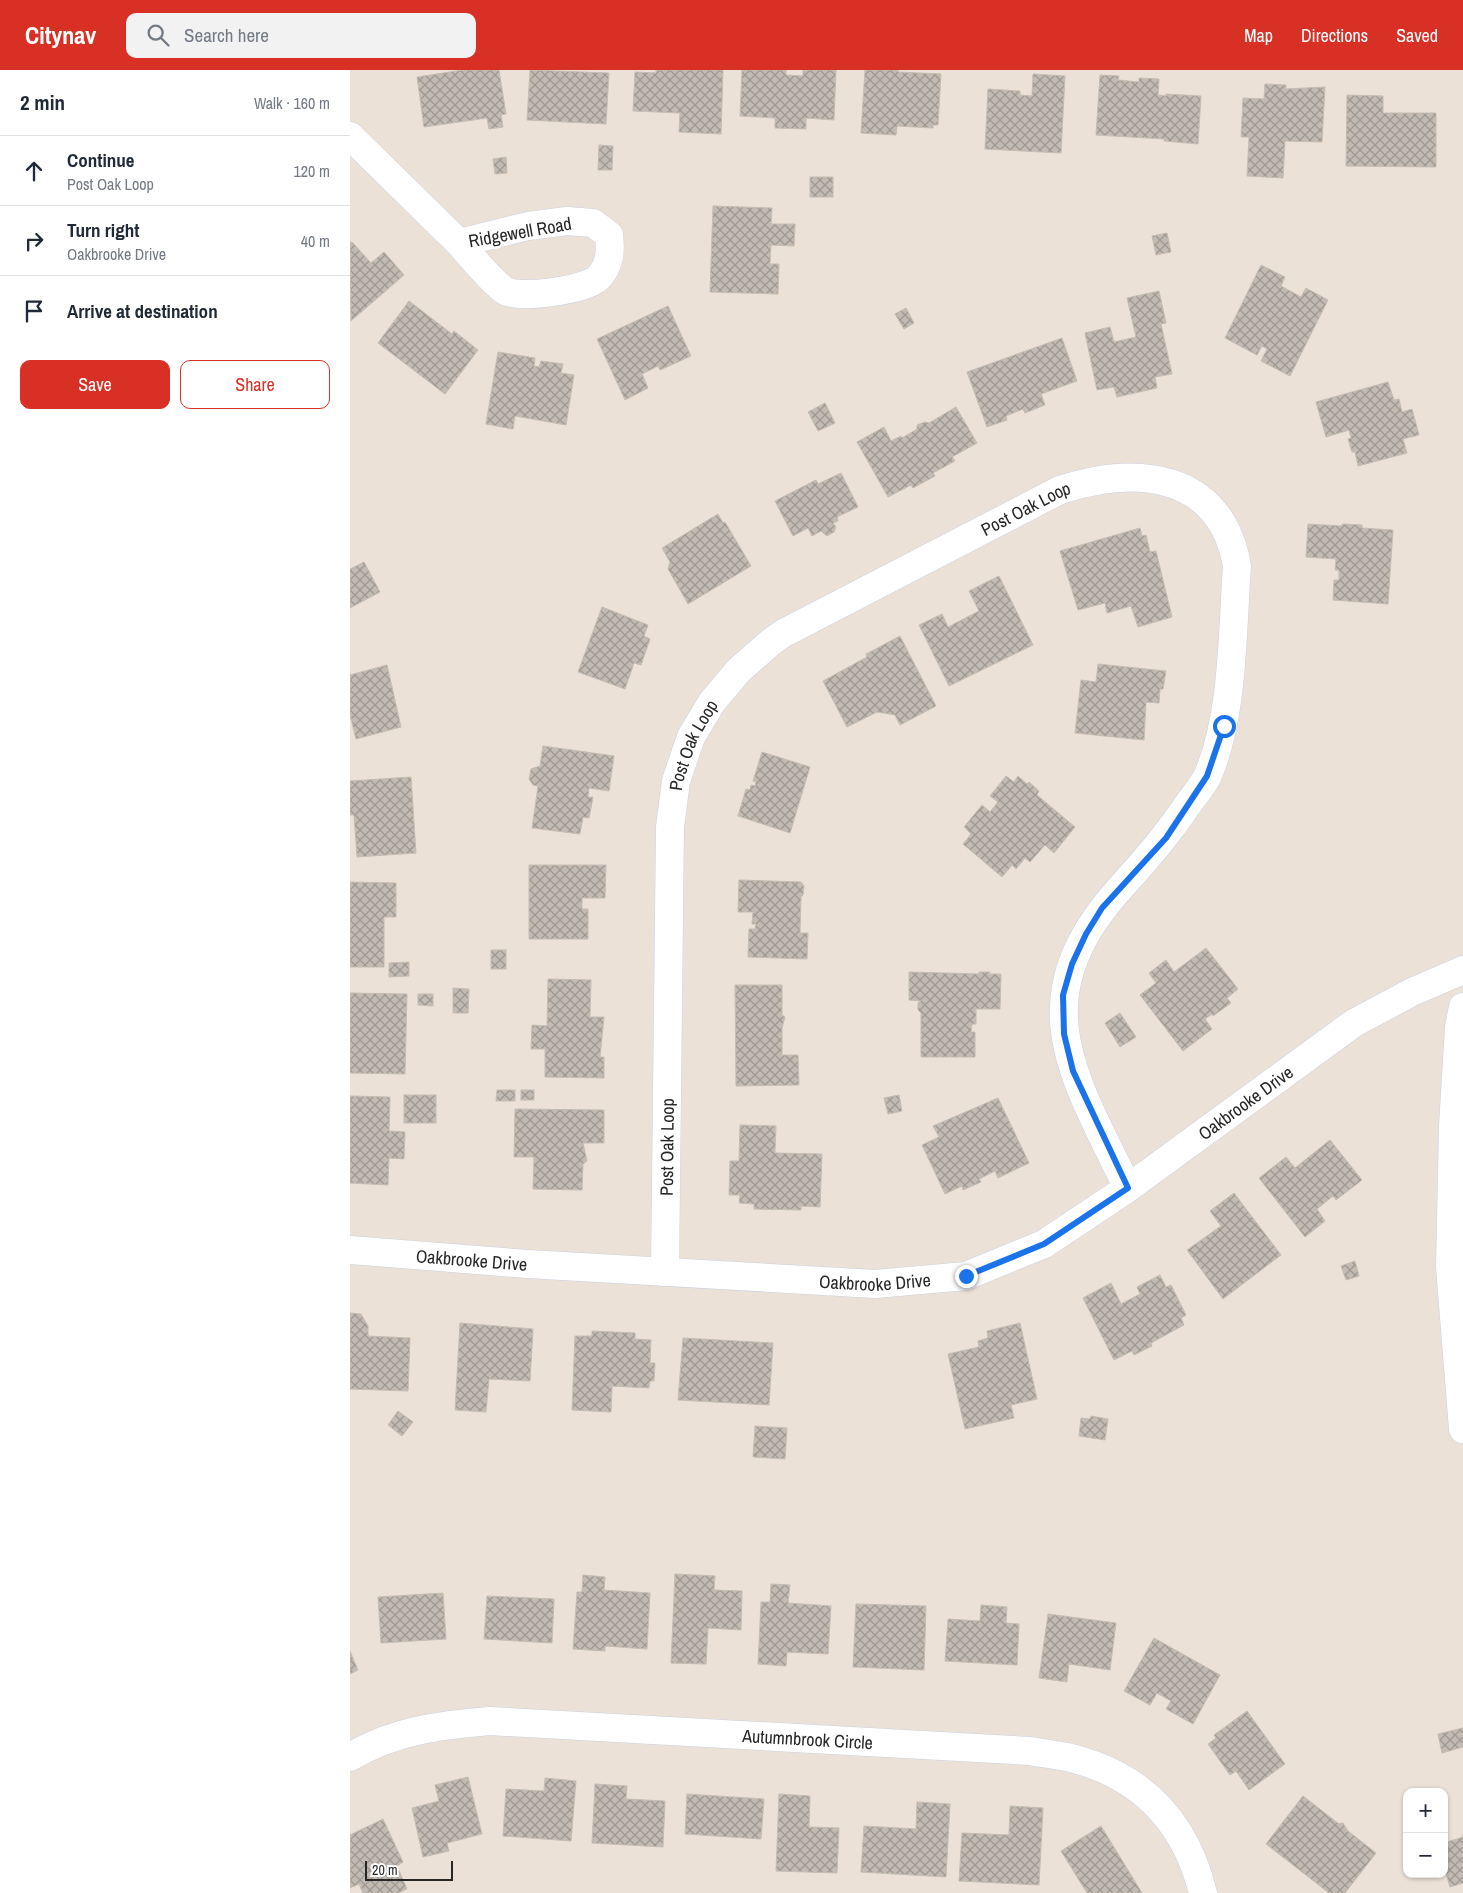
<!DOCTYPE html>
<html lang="en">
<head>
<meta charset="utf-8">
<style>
	body { margin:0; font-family:"Archivo Narrow",sans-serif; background:#f2f2f3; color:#1f2937 }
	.controls { position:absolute; right:15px; bottom:15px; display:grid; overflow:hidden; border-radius:10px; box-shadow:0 1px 4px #0004 }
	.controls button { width:45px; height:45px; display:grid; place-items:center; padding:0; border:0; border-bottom:1px solid #e0e1e3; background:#fff; color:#1f2937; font:25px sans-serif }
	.scale { position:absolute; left:15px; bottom:12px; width:88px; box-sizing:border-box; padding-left:5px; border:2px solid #272727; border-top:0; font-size:14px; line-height:18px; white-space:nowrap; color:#272727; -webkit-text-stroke:4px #fff; paint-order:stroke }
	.stop { position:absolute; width:15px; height:15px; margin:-11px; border:4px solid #1a73e8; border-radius:50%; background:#fff }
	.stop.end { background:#1a73e8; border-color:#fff; box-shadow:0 1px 5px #0008 }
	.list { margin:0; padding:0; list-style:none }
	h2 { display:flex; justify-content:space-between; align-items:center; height:65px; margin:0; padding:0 20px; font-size:21px }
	h2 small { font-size:16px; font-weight:400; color:#747a83 }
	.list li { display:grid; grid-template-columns:32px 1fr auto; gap:15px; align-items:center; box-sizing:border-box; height:70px; padding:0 20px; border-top:1px solid #e0e1e3 }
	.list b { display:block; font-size:19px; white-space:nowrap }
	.list p { margin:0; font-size:16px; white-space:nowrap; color:#747a83 }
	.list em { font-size:16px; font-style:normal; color:#747a83 }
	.actions { display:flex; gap:10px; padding:15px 20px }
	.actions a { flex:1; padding:11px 0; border:1px solid #d93025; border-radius:10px; text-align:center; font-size:18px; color:#d93025 }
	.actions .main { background:#d93025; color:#fff }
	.icon { flex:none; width:28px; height:28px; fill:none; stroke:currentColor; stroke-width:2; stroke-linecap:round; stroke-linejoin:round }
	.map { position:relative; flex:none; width:1113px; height:1823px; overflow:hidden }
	header { display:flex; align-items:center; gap:30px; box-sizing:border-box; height:70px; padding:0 25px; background:#d93025; color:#fff }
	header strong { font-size:24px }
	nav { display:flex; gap:28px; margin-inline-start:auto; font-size:18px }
	.search { width:350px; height:45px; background:#f2f2f3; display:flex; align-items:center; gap:12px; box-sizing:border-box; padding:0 18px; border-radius:10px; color:#747a83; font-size:19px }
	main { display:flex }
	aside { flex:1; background:#fff }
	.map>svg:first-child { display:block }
	.building { fill:url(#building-cross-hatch); stroke:#c6bdb1 }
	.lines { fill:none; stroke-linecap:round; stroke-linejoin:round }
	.street-casing { stroke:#ccd1e1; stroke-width:29 }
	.secondary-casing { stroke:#ccd1e1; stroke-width:29 }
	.street { stroke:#fff; stroke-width:28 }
	.secondary { stroke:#fff; stroke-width:28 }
	.route { stroke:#1a73e8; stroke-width:6 }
	.labels { text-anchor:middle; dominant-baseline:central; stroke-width:5; stroke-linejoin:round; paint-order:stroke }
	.street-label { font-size:18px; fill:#272727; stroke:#fff }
</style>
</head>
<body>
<header>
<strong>Citynav</strong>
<div class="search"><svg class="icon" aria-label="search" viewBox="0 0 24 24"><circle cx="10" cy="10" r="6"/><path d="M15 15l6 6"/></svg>Search here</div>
<nav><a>Map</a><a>Directions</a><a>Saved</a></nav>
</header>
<main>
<aside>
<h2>2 min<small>Walk · 160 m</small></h2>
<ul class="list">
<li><svg class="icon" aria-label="ahead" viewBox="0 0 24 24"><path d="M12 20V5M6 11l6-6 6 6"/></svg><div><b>Continue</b><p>Post Oak Loop</p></div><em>120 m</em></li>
<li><svg class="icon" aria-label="right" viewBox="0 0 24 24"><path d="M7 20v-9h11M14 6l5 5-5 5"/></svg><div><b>Turn right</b><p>Oakbrooke Drive</p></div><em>40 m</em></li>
<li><svg class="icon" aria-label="arrive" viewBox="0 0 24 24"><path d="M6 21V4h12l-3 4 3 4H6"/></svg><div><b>Arrive at destination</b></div></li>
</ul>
<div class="actions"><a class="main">Save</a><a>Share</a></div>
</aside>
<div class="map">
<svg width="1113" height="1823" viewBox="0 0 1113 1823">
	<defs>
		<pattern id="building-cross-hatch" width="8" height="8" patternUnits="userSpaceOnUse" patternTransform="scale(1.25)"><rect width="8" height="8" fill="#c2bbb4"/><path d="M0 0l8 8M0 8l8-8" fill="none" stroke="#9e9892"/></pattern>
	</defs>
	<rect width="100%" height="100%" fill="#ebe1d7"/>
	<g class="building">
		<path d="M113,0H149L156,44L151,45L153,57L139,59L137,48L74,57L67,7Z"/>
		<path d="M180,0L259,3L256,54L177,50Z"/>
		<path d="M306,0H373L371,64L329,62L330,43L283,41L285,2L306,3Z"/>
		<path d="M392,0H436V5L453,6V0H486L484,50L456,48V59L425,58V48L390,46Z"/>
		<path d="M515,0H548V2L591,4L588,55H583V58L547,56L546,65L511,63Z"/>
		<path d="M683,4L715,6L711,83L635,79L638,19L670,21V25L682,26Z"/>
		<path d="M750,5L769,6L768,10L789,12V8L809,9L808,25L816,26V24L851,26L848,74L814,71V69L746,65Z"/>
		<path d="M915,14L936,15V19L975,17L972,72L935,71L933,108L897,106L899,67H891L893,28L914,29Z"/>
		<path d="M997,25L1033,26V43H1086V97L996,96Z"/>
		<path d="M249,75L263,76L262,100H248Z"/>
		<path d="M156,87L157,103L145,104L143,89Z"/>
		<rect x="460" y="107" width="23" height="20"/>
		<path d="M363,136L422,138L421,154H445L444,176L421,175L420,194H429L428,224L360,222Z"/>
		<path d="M817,163L821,182L806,185L802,166Z"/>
		<path d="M2,172L21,193L34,182L54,205L1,251L0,173Z"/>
		<path d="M911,195L935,207L931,216L951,227L956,218L978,230L940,306L911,291L917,279L912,276L907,285L875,268Z"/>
		<path d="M809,221L816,253L811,254L822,304L805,307L807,318L767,327L764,317L747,320L735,263L760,257L764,272L786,267L777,228Z"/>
		<path d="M59,231L102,264L104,261L128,280L95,324L28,273Z"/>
		<path d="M318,236L341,286L310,300L308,296L292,304L298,318L275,330L247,269Z"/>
		<path d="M556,238L564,253L554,259L545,244Z"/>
		<path d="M712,268L727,311L691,324L695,335L675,343L673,339L656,346L657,350L637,357L617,302Z"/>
		<path d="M148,282L185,288L184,296L189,297L191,291L213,294L211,303L224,305L216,355L165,346L163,359L136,354Z"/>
		<path d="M1038,312L1044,330L1049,329L1052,342L1062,339L1069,365L1053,369L1057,383L1008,396L1005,382H1002L998,369L1001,368L999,360L976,367L966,332Z"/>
		<path d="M475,333L485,353L468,361L458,342Z"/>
		<path d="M606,337L627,373L602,387L605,391L583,403L585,406L563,418L561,415L538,427L507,372L534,357L541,371L551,366L552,368L567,359V355L575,352L579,353Z"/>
		<path d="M491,403L508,437L487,447L488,451L483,453L486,457L484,462L477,466L471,461L462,466L458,458L443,466L425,431L466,410L468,414Z"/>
		<path d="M368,444L373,453L375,452L401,496L338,534L318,499L320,492L312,478Z"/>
		<path d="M958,454L992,456V454L1012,455V458L1043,460L1038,534L983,530L984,510H989V500H985L986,489L956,487Z"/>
		<path d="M790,458L792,466L796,465L800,482L806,481L822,547L788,557L781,536L757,543L755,533L728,540L710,481Z"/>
		<path d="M14,492L30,522L0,538V499Z"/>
		<path d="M649,506L683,575L599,616L569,555L592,544L598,557L629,541L619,521Z"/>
		<path d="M252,537L298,555L294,566L300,569L291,595L284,593L275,619L228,602Z"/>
		<path d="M550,566L586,636L550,655L545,645L527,642L497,657L473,611L517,587L516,584Z"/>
		<path d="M748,594L816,601L813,619H810L809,633L796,632L794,670L725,663L731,610L746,612Z"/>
		<path d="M37,595L51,657L6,669L0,645V605Z"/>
		<path d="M193,676L264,686L259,721L239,718L238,727H243L239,748L233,747L230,764L182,758L188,716L183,715L179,709L181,699L190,696Z"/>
		<path d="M412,682L460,697L440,763L388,746L396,719L400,720L401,715L405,716L406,712L403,711Z"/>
		<path d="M656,706L664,712L668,706L677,714L679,712L689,721L687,725L725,757L704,783L695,775L680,792L675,788L666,799L662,795L652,807L613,774L621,764L614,757L632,735L640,742L648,732L640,726Z"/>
		<path d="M61,707L66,783L7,787L4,745H0V711Z"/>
		<path d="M179,795H256L255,828H232V839H238V869H179Z"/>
		<path d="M389,810L451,812L454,816L453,825L451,827L450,863H458L457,889L398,887L399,859H405L406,854H402L403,842H388Z"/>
		<path d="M0,812L46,813V847H34V897H0Z"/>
		<path d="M856,878L888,919L877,928L881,933L863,946L862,944L855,949L862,959L833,981L790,925L806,913L799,903L816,890L824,902Z"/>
		<rect x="141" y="880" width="15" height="19"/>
		<path d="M59,892V906L39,907V893Z"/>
		<path d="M559,902L629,904V902H640L639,904H651L650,939H626V954H622L621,962H625V987H571V943L568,940V933L571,931L559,930Z"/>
		<path d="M198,909L241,910L240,947H254L250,987H254V1008L195,1007V979H181L182,955L197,956Z"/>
		<path d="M385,915H432V945L435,947L432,958V985H448L449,1015L386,1016Z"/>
		<path d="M103,918L119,919L118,943H103Z"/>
		<path d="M0,923L57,924L55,1004L0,1003Z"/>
		<path d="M68,924H83V936L68,935Z"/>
		<path d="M770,943L786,967L770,977L755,953Z"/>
		<path d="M147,1020H165V1031H146Z"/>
		<rect x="171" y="1020" width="13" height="10"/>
		<rect x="54" y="1025" width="32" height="28"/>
		<path d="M549,1025L552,1041L538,1044L534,1028Z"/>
		<path d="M0,1026L40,1027L39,1061L55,1062L54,1089L39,1088L38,1115L0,1113Z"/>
		<path d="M648,1028L679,1093L648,1108L645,1101L629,1109L631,1112L613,1120L612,1116L595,1124L572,1075L589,1067L583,1056Z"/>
		<path d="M165,1039L254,1040V1073H233L237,1091L233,1094L232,1120L183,1119L184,1087H164Z"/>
		<path d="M390,1055L426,1056L425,1083L472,1084L470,1137L451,1136V1140L404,1139V1134L389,1133L390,1125H379L380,1091H389Z"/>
		<path d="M980,1070L1012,1110L986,1130L983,1126L967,1139L975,1151L955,1167L909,1108L936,1087L945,1098Z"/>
		<path d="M884,1123L931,1185L873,1229L837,1180L871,1156L860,1141Z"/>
		<path d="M1005,1191L1009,1206L996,1210L991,1196Z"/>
		<path d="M810,1205L816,1217L821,1215L836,1245L831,1248L834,1255L801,1273L802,1276L784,1285L782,1281L764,1290L733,1228L761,1213L771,1234L790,1224L787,1217Z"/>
		<path d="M0,1243L11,1244L18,1256V1266L60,1268L58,1321L0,1319Z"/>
		<path d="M110,1253L183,1259L180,1311L139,1309L136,1342L105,1340Z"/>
		<path d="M670,1253L687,1329L661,1335L664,1348L615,1359L598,1284L629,1277L628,1271L638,1268L637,1261Z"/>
		<path d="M242,1261L285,1263V1269L301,1270L300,1293H305L304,1311H300L299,1318L262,1316L261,1342L222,1340L225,1266H242Z"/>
		<path d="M333,1268L423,1273L419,1335L328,1330Z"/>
		<path d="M48,1341L63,1352L52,1366L38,1355Z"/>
		<path d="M741,1346L758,1349L755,1370L729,1366L731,1348L740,1349Z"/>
		<path d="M405,1356L437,1358L435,1389L403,1387Z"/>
		<path d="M325,1504L365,1506L364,1520L392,1521L391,1560L358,1558L356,1594L321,1593Z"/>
		<path d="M233,1505L255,1507L254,1520L300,1523L297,1579L255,1576V1581L223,1579L227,1522H232Z"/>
		<path d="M421,1514L440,1515L438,1533L481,1536L478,1584L437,1582L436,1596L408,1594L411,1532H420Z"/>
		<path d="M93,1523L96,1569L31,1573L28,1527Z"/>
		<path d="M137,1526L204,1529L202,1573L134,1569Z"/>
		<path d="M506,1534L576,1536L574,1600L503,1597Z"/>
		<path d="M631,1535L657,1537L656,1553L669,1554L667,1595L595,1591L598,1549L630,1551Z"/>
		<path d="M698,1544L766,1553L760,1600L719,1594L717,1612L689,1608Z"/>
		<path d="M804,1568L870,1605L843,1654L816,1639L821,1631L807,1623L800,1635L774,1621Z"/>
		<path d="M0,1581L8,1600L0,1604Z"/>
		<path d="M897,1641L935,1694L899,1720L886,1701L880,1705L858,1674L866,1668L864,1665Z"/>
		<path d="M1113,1658V1677L1092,1683L1088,1664Z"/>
		<path d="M118,1707L132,1764L97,1773L99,1781L73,1787L62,1738L89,1731L85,1715Z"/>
		<path d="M195,1708L226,1711L221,1771L153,1766L156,1719L194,1721Z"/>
		<path d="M245,1714L277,1716L276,1729L315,1731L313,1777L242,1773Z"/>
		<path d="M337,1724L414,1729L411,1769L335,1764Z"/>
		<path d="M429,1724L460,1726L459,1757L489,1758L487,1803L426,1801Z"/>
		<path d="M953,1726L989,1754L993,1753L998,1761L1026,1783L995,1823H979L916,1774Z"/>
		<path d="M567,1732L600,1734L596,1807L511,1802L514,1756L566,1759Z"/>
		<path d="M660,1736L693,1738L689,1815L609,1811L612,1763L659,1765Z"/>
		<path d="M33,1749L53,1792L47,1796L57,1819L48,1823H13L9,1814L0,1818V1765Z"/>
		<path d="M751,1756L792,1823H737L711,1781Z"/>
		<path d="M1113,1764V1813L1100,1817L1094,1797V1773L1113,1767Z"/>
	</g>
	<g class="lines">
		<defs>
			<g id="street">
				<path d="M0,66L109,173"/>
				<path d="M217,151L243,153L259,165C261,181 260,196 248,208C235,220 168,230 154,220C139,209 122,187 109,173L178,156Z"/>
				<path id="s1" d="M315,1202L320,757L326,711L341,667L362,632L389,600L421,572L432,564L710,420C786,395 871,402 887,496C882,563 884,643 858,705C854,714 847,722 841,730C819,763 799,786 773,815C670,927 721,1002 778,1118"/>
				<path id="s2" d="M0,1687C43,1661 90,1655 140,1651L680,1681C695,1684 711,1685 725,1689C795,1708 836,1754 853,1823"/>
			</g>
			<g id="secondary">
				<path d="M1113,937L1109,957L1103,1056L1100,1197L1113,1359"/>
				<path id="s3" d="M0,1180L178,1194L525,1214L616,1206L694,1174L778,1118L1004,953L1062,922L1113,900"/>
			</g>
		</defs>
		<use href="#street" class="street-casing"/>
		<use href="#secondary" class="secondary-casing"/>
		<use href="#street" class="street"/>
		<use href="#secondary" class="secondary"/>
	</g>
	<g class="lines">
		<path class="route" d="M616,1206L694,1174L778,1118L723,1001L714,964L713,925L722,894L736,864L752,838L816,768L857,706L874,656"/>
	</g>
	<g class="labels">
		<g class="street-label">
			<text transform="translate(170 162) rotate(-10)">Ridgewell Road</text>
			<text stroke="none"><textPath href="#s1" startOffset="951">Post Oak Loop</textPath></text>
			<text stroke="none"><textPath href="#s1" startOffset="531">Post Oak Loop</textPath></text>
			<text stroke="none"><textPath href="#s3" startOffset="948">Oakbrooke Drive</textPath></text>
			<text stroke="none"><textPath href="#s1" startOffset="125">Post Oak Loop</textPath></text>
			<text stroke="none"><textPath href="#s3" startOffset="122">Oakbrooke Drive</textPath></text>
			<text stroke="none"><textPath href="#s3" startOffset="526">Oakbrooke Drive</textPath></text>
			<text stroke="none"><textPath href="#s2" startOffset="464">Autumnbrook Circle</textPath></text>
		</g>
	</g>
</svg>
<div class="controls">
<button>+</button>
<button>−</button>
</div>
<div class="scale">20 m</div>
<div class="stop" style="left:874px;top:656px"></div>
<div class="stop end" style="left:616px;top:1206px"></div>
</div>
</main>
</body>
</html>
